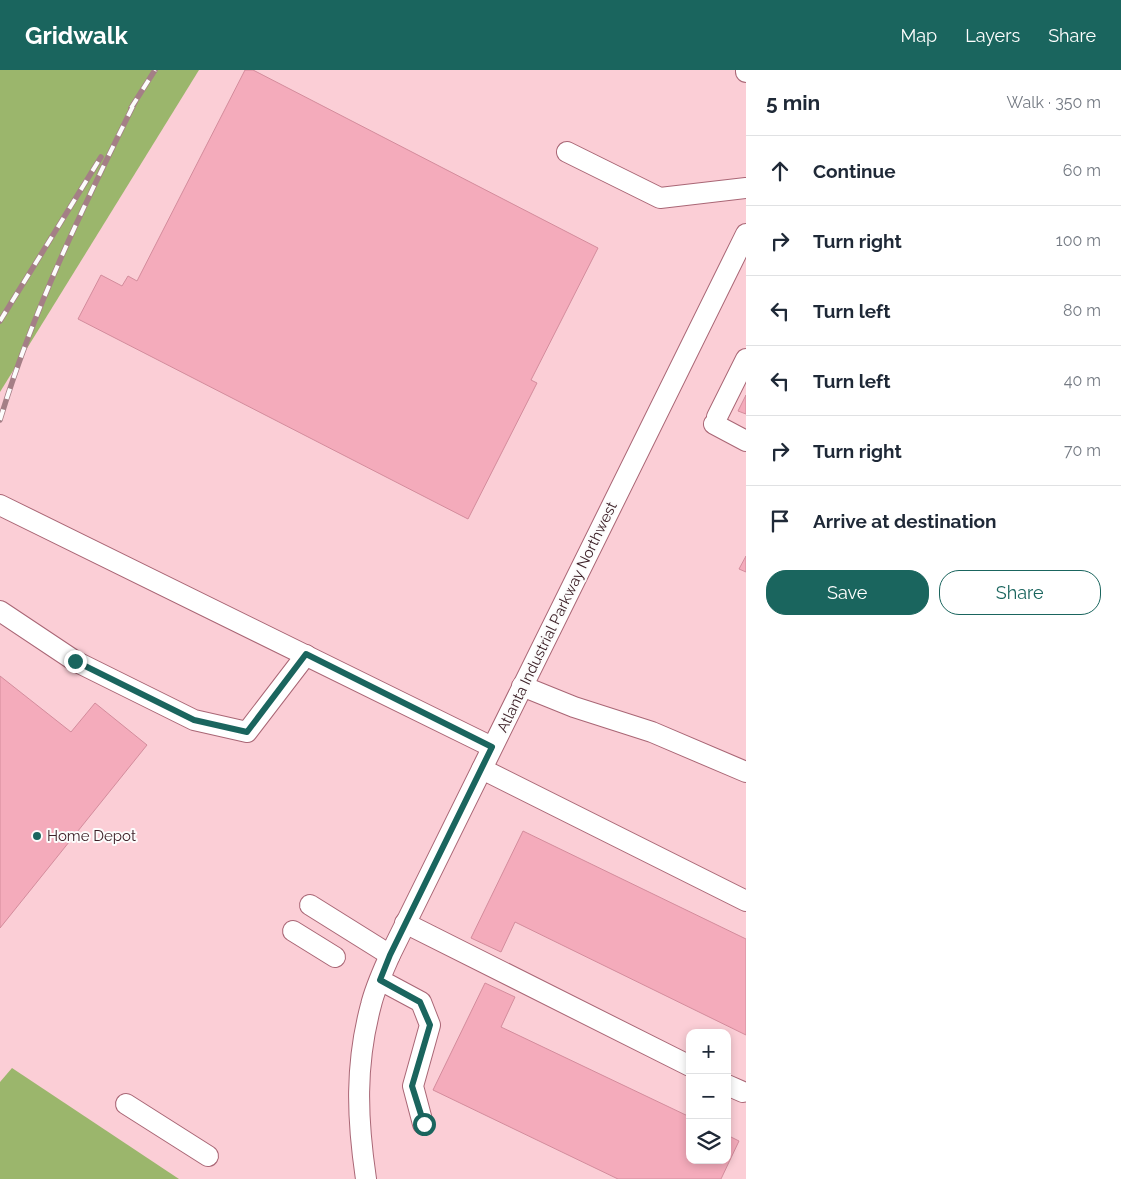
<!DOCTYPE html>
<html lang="en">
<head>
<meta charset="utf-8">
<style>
	body { margin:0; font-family:Raleway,sans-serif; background:#f6f6f7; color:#1f2937 }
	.controls { position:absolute; right:15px; bottom:15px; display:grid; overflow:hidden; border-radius:10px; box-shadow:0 2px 8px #0003 }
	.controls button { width:45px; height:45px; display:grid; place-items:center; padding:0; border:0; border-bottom:1px solid #e0e1e3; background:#fff; color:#1f2937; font:25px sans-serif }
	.stop { position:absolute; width:15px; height:15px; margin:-11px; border:4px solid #1a655e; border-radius:50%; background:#fff }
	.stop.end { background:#1a655e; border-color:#fff; box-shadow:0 1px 5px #0008 }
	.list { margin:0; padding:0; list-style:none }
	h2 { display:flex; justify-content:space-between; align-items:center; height:65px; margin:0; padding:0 20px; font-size:21px }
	h2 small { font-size:16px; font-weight:400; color:#747a83 }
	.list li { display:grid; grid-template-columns:32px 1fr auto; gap:15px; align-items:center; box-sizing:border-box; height:70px; padding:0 20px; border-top:1px solid #e0e1e3 }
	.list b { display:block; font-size:19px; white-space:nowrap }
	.list em { font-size:16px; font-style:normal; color:#747a83 }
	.actions { display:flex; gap:10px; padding:15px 20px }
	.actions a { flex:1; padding:11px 0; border:1px solid #1a655e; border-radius:20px; text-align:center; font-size:18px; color:#1a655e }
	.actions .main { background:#1a655e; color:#fff }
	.icon { flex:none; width:28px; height:28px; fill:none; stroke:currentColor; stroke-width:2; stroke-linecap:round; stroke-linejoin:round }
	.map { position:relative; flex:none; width:746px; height:1109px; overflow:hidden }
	header { display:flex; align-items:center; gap:30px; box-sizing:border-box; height:70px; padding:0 25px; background:#1a655e; color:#fff }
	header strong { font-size:24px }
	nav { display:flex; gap:28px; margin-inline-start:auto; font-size:18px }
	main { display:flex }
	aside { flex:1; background:#fff }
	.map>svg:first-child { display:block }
	.green { fill:#9bb66c }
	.building { fill:#f4abbb; stroke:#d38c9c }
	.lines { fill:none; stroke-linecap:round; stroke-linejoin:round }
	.minor-casing { stroke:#a96675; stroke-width:22 }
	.minor { stroke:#fff; stroke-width:20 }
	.rail-casing { stroke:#a47f86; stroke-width:5.5 }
	.rail { stroke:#fcfcfc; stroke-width:4; stroke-dasharray:11; stroke-linecap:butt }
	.route { stroke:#1a655e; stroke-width:6 }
	.poi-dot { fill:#1a655e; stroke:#fcfcfc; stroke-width:2 }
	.labels { text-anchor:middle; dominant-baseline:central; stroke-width:4; stroke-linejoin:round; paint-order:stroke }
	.street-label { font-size:15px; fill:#3d2128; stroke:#fcfcfc }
	.poi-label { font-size:15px; fill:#3d2128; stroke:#fcfcfc; text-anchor:start }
</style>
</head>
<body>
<header>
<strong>Gridwalk</strong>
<nav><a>Map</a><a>Layers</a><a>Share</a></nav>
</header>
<main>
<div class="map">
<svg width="746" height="1109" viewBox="0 0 746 1109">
	<rect width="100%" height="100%" fill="#fbced6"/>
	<g class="green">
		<path d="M0,0H199L0,322Z"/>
		<path d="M12,998L179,1109H0V1012Z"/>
	</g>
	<g class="building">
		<path d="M245,0H253L598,178L531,310L537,313L468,449L78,249L101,205L122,216L128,206L137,211Z"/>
		<path d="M746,325V344L738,341Z"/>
		<path d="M746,486V502L739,499Z"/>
		<path d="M0,606L71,662L95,633L147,675L0,858Z"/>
		<path d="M523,761L746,869V965L515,852L501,882L471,868Z"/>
		<path d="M485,913L515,927L501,957L690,1047V1090H727V1065L739,1071L721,1109H618L433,1020Z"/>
	</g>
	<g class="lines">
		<defs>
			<g id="minor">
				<path d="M746,0V2"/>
				<path d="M567,82L660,128L746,118"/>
				<path d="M717,347L746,289"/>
				<path d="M714,354L746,371"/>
				<path d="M0,435L492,677"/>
				<path d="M0,541L75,591L194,650L247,662L306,585"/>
				<path d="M522,616L574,637L652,662L746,702"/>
				<path d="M482,699L746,831"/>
				<path d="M310,835L390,885"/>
				<path d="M405,853L690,996"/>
				<path d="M293,861L335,887"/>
				<path d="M380,910L421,932L430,955L413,1016L423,1054"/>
				<path d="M727,1015L743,1022"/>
				<path d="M126,1034L208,1086"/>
				<path d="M366,1109C357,1048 355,995 371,935C375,918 383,901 390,885L746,164"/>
			</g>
		</defs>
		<use href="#minor" class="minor-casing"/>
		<use href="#minor" class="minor"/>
		<defs>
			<g id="rail">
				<path d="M131,38L155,0"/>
				<path d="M0,251L101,87"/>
				<path d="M0,350C33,240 84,135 135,32"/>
			</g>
		</defs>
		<use href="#rail" class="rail-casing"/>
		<use href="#rail" class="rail"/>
	</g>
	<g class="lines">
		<path class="route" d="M75,591L194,650L247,662L306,584L492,677L390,885L380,910L420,932L430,955L412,1016L424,1054"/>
	</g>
	<circle class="poi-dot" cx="37" cy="766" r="5"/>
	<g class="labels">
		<g class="street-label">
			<text transform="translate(557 547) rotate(-64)">Atlanta Industrial Parkway Northwest</text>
		</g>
		<g class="poi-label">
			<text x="47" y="766">Home Depot</text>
		</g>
	</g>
</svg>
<div class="controls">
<button>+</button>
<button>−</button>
<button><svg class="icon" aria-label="layers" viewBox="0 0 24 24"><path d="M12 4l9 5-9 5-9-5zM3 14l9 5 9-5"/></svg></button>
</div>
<div class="stop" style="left:424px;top:1054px"></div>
<div class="stop end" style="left:75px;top:591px"></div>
</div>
<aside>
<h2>5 min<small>Walk · 350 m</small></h2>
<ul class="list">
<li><svg class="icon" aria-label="ahead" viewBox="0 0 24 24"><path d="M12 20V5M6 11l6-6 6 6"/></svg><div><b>Continue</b></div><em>60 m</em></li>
<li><svg class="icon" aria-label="right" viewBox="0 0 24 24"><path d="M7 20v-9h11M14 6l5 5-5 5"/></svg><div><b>Turn right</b></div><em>100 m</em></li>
<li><svg class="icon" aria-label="left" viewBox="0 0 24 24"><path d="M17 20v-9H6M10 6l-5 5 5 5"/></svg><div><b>Turn left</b></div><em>80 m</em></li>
<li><svg class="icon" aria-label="left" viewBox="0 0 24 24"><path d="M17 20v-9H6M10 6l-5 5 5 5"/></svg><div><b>Turn left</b></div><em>40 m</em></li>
<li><svg class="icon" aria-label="right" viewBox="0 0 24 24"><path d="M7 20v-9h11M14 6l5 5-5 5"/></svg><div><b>Turn right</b></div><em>70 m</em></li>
<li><svg class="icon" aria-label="arrive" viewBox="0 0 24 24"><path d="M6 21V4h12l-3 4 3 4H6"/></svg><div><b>Arrive at destination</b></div></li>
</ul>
<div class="actions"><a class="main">Save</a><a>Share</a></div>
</aside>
</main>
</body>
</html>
